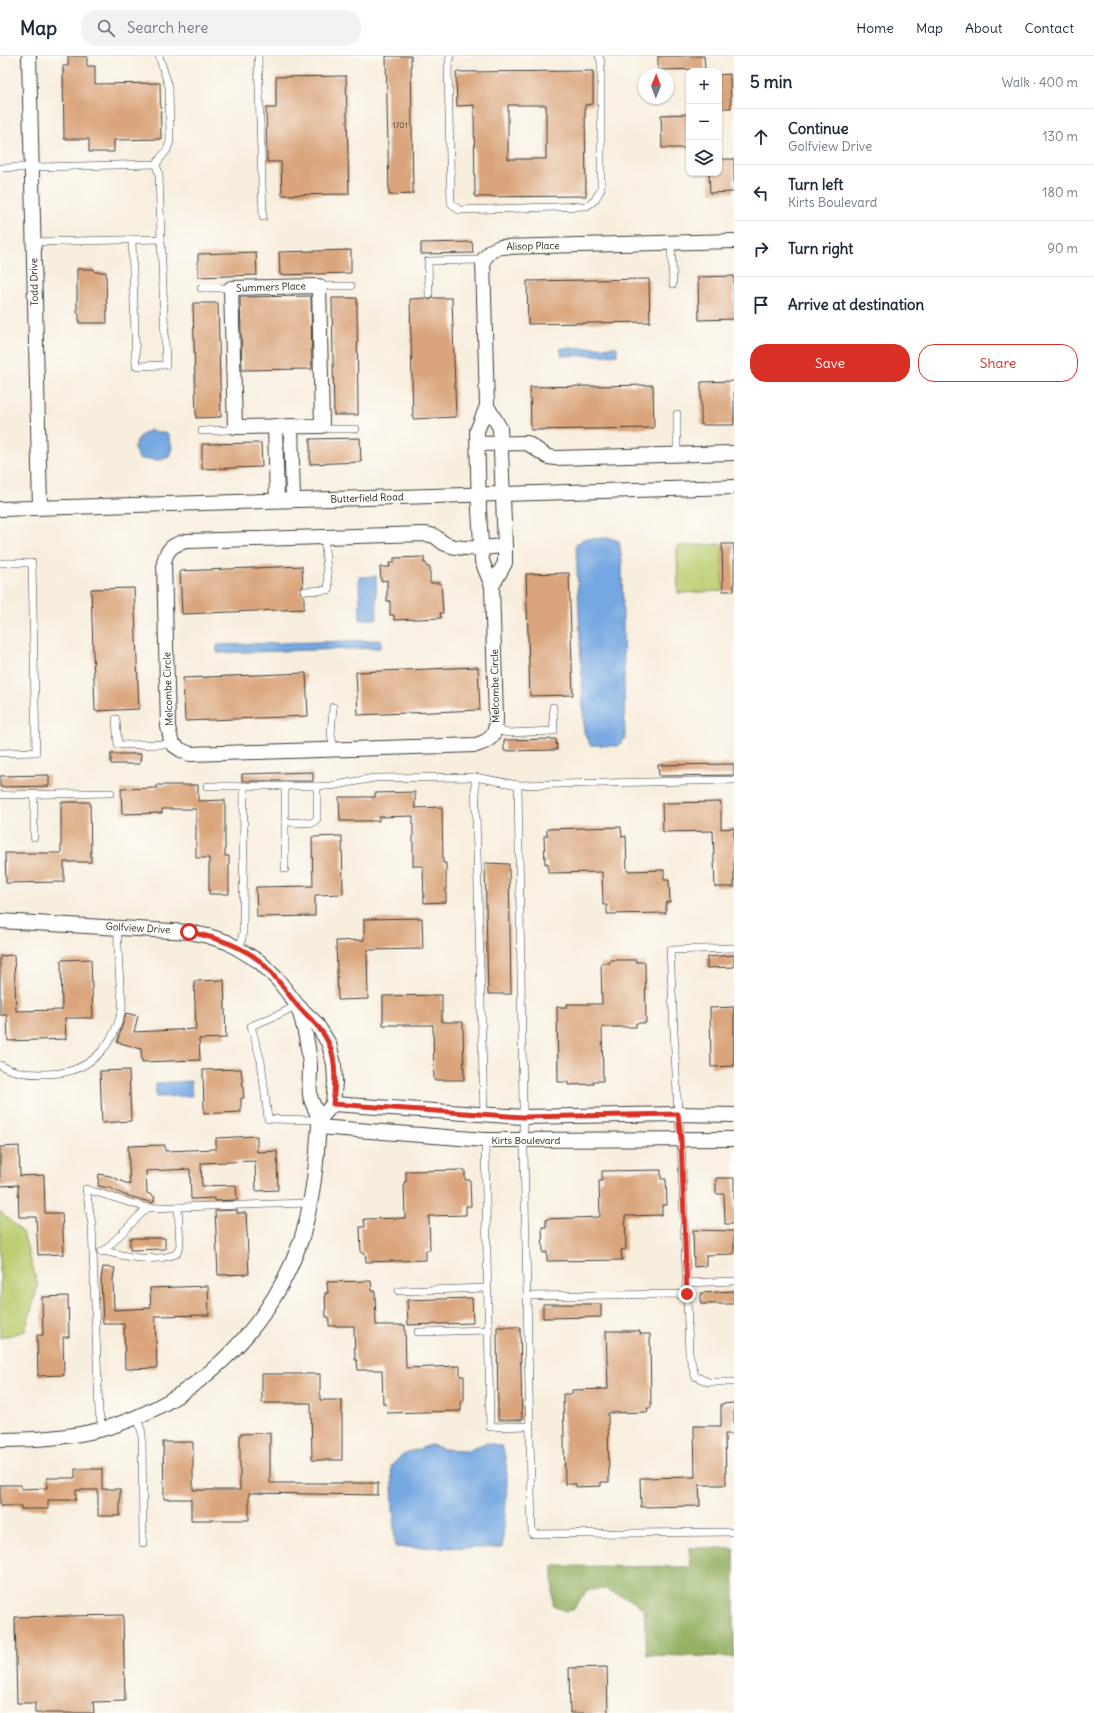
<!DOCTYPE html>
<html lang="en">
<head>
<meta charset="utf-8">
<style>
	body { margin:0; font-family:Delius,sans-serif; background:#f2f2f3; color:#1f2937 }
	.controls { position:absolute; right:12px; top:12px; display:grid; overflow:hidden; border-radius:8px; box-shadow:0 1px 3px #0004 }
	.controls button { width:36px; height:36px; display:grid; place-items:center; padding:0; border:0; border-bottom:1px solid #e0e1e3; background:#fff; color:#1f2937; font:20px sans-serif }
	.compass { position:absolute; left:638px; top:12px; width:36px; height:36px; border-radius:50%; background:#fff; box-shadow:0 1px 3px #0004; rotate:1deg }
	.stop { position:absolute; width:12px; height:12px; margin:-9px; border:3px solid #d93025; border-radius:50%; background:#fff }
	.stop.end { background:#d93025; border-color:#fff; box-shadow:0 1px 4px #0008 }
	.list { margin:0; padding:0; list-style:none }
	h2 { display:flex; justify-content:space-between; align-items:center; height:52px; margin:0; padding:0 16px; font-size:17px }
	h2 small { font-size:13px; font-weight:400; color:#747a83 }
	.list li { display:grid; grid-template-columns:26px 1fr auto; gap:12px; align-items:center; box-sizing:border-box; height:56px; padding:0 16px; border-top:1px solid #e0e1e3 }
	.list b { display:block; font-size:15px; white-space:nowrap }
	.list p { margin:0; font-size:13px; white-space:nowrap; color:#747a83 }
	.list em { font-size:13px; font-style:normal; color:#747a83 }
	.actions { display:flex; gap:8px; padding:12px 16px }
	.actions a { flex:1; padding:9px 0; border:1px solid #d93025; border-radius:16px; text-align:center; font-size:14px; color:#d93025 }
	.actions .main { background:#d93025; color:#fff }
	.icon { flex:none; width:22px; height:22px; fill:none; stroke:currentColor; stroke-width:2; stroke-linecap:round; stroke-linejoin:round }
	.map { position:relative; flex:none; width:734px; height:1657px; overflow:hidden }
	header { display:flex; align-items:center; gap:24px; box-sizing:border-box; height:56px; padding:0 20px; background:#fff; border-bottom:1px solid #e0e1e3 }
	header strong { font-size:19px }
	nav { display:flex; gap:22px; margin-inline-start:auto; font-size:14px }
	.search { width:280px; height:36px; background:#f2f2f3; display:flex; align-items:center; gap:10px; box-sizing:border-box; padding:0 14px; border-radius:16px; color:#747a83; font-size:15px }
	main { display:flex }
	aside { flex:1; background:#fff }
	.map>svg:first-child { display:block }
	.green { fill:#bcce72; stroke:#6c7547 }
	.forest { fill:#95b164; stroke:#586640 }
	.water { fill:#75a7e1; stroke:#48627e }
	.building { fill:#daa57c; fill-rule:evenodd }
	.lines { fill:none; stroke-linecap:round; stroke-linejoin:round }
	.lane-casing { stroke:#3d3c39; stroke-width:8 }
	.street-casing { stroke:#3d3c39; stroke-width:16 }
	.lane { stroke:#fff; stroke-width:7 }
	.street { stroke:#fff; stroke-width:14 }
	.route { stroke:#d93025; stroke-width:5 }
	.labels { text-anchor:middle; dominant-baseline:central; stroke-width:3; stroke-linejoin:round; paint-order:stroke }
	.number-label { font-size:8px; fill:#4c3e34 }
	.street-label { font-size:10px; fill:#1c1c1c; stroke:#fdfcf7 }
</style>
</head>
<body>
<header>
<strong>Map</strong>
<div class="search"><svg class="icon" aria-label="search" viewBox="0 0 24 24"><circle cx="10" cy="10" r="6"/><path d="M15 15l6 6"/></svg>Search here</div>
<nav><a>Home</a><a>Map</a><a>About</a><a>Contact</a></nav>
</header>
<main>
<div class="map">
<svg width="734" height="1657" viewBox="0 0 734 1657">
	<rect width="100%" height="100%" fill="#fdfcf7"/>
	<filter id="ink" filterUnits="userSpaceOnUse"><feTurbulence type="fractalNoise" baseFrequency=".025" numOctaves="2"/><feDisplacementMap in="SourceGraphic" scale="8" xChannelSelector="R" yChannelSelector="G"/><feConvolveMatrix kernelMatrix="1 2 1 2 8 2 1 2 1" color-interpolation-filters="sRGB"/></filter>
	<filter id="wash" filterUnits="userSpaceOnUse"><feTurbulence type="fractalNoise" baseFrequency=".012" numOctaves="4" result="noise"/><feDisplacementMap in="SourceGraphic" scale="16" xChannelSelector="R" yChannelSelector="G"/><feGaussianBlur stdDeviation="0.9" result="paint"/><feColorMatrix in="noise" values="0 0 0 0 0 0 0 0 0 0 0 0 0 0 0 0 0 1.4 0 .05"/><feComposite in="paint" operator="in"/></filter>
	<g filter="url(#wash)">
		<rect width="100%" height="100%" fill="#f8eede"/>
		<g class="green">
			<path d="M722,488L723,535L678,537L677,490Z"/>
			<path d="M0,1155L23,1177L38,1230L25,1275L0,1282Z"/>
		</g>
		<path class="forest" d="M689,1492H734V1601L647,1599L644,1555L634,1545L605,1533L587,1534L573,1554L565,1555L553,1549V1510L690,1511Z"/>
		<g class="water">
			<path d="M617,291V299L561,300V292Z"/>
			<path d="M150,374L168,378L172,391L169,401L161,404L139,403L134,393C137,383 140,378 150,374Z"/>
			<path d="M610,482L619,485L622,506L625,683L617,690L590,689L584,676L576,489L583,483Z"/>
			<path d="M376,520L377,563L360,564L359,521Z"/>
			<path d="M381,584V592L217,597V589Z"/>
			<path d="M191,1025L192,1040L156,1041V1027Z"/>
			<path d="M486,1387L502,1390C512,1416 504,1464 502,1492L395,1491L391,1410L405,1397L431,1389L444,1393L467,1394Z"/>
		</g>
		<g id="blocks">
			<g class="building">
				<path d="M68,0H87V10H95V28L160,27L161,83L114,84V96H89V83H64L63,10H68Z"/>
				<path d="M386,0H411L413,138L389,139Z"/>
				<path d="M658,0H704L705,13L658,14Z"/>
				<path d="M593,15V48L585,49L586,140L475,141L474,49L457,50L456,16ZM508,49H546V103H508Z"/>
				<path d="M730,18L731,52H719V19Z"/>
				<path d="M346,20L349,138L282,139L281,106H267L266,52H276V21Z"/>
				<path d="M689,58V92H662L661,59Z"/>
				<path d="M719,103H734V136L710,137L709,117H719Z"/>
				<path d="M472,186L473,197L421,198V187Z"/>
				<path d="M351,194V217L280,219L279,196Z"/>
				<path d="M256,196L257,219L198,221V198Z"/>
				<path d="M77,213H94L95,216H106L107,267H79V257H77Z"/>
				<path d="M734,220V263L699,264L698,221Z"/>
				<path d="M649,223L650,266L528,268L527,225Z"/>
				<path d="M311,240L312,313L242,314L240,241Z"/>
				<path d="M332,242H357L358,359H334Z"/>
				<path d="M426,242L430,244L433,242H452L456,361L413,363L410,243Z"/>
				<path d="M193,247H218L221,361L196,362Z"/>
				<path d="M734,325V369H701V326Z"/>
				<path d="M653,329L654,372L531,374L530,331Z"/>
				<path d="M360,382L361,406L310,408V383Z"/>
				<path d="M261,387L262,411L202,413V388Z"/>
				<path d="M722,488H734V535H723Z"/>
				<path d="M424,501V507H426L427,511H430V527H441L443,557H440L441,562L394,564V559H390V545H387V524L381,525L380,511H390L389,507H394V502Z"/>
				<path d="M302,510L303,530L300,536L304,540V553L182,558L180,515Z"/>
				<path d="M569,517L573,639L530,640L526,518Z"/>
				<path d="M134,532L139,653L95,655L91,533Z"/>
				<path d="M478,611L480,654L358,659L356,616Z"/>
				<path d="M306,617L308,660L185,665L183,622Z"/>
				<path d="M556,683L557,694L504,695V684Z"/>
				<path d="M111,698H141L140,708H111Z"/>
				<path d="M734,708V719L659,720L658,709Z"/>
				<path d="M313,716V725H242V718Z"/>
				<path d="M49,719V730L0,731V720Z"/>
				<path d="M157,729H198V745L225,744V800H229V838H209V802H196V753H162V757L122,758L121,733L157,732Z"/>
				<path d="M415,736V752L442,751L443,807H446V846L424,847L423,810H413V760L379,761V765H340L339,741H375V737Z"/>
				<path d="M61,746H90L91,806H64V826L6,827L5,797H61Z"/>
				<path d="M721,746V773L734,772V831H715L713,775L663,776L662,747Z"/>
				<path d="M621,771L622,781L626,780L627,815L664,814V824H669L670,846H666V857L607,858V849H603L602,816L548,817V807L545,808L544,780H547V773Z"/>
				<path d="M342,780L343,838L315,839V860L257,861L256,831L313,830L312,781Z"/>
				<path d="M485,807L509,808L511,938H488Z"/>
				<path d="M422,862L423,893L367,894L368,943L338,944L336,885L364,884V863Z"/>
				<path d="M14,899L16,955L62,954L61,904L91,903L93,962H65L66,983L8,985L7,959H0V900Z"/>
				<path d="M734,899V911L707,912V901Z"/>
				<path d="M610,904H636V906H645L646,967H636V971H602L603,1025H593L594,1028L568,1029V1026H558L557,951H567V948H602L601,907H610Z"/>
				<path d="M224,924L226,982L199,983L200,1004L142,1006L141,993L117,986L126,957L138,960L134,976L196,973L194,925Z"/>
				<path d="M442,939V966H463L464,1024H434L433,969H383V940Z"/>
				<path d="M734,951V1010L711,1011L710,952Z"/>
				<path d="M241,1013L244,1042H241V1056L204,1058L203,1014Z"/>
				<path d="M129,1014L131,1065L102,1067L100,1015Z"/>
				<path d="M257,1080V1096L277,1095L278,1134L256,1135L255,1105L201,1107L202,1130L236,1129L237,1144L215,1145V1142L191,1143L190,1113L146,1115L147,1137L155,1141L153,1147L122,1138L110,1132L98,1130L99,1118L110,1120L130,1129L128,1090L165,1089V1095L216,1093V1082Z"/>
				<path d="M19,1090L20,1120L44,1119L45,1157H62L64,1198L38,1199L36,1161H19L18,1129L0,1130V1091Z"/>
				<path d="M465,1114V1124H470L471,1150H466V1159L429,1160L430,1194H426V1204L366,1206L365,1197H361L360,1171H365L364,1163L405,1162L404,1126H406V1115Z"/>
				<path d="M661,1114V1123H666L667,1149H662V1159L625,1160L626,1193L621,1194L622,1204L547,1205V1196L543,1197L542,1171H546V1163L600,1161L599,1125H602V1115Z"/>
				<path d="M716,1122H734V1168H725L724,1138H716Z"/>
				<path d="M237,1154V1157H246L249,1218L218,1219L215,1155Z"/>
				<path d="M693,1174L734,1175V1198L706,1199V1210L694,1211Z"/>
				<path d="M130,1182H165V1193L130,1194Z"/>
				<path d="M103,1211L115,1212L113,1223L114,1254L151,1252L150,1232L208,1230L209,1259L155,1260L157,1312L125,1313L124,1268H103L101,1223Z"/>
				<path d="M371,1225L372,1235H375L376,1269H405L406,1312L460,1310V1320H464V1345H461V1355L387,1357L386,1348H383L382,1314H358L357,1304H355L354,1270H329V1261H326L325,1237H328L327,1226Z"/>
				<path d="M734,1235V1248H701V1237Z"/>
				<path d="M68,1240L69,1281H63L64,1319L38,1320L37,1279H43L42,1241Z"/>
				<path d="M472,1242L473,1267L408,1269L407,1244Z"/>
				<path d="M543,1248H601V1261L543,1262Z"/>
				<path d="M497,1271H520L522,1364H498Z"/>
				<path d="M606,1275H640V1278H650L651,1352H647L648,1356L608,1357L609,1426H601V1430L576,1431V1428H565L563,1338H572V1334L608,1333Z"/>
				<path d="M262,1318H320V1344H342V1404H312L311,1347H262Z"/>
				<path d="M734,1347V1378H725L726,1429H699L700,1450L641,1451L640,1422L695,1421L694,1370H721V1348Z"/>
				<path d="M270,1377V1427H378V1439L249,1437V1464H191V1443H164L163,1386H193V1434H240V1378Z"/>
				<path d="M75,1413H102V1433H120V1460H98V1434H76V1444H48V1453H21V1450H0V1429H21V1433L47,1432V1422H75Z"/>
				<path d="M123,1559L125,1645L93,1646L94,1657H35V1647H17L15,1561Z"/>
				<path d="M607,1611L608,1657H570L569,1612Z"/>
			</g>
		</g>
	</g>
	<g filter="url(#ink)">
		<use href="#blocks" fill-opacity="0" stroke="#3d3c39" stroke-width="1"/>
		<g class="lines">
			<defs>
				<g id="lane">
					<path d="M258,0L263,161"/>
					<path d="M450,0L448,14L451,147L459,154L587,150L595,144L601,133V6L599,0"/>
					<path d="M0,112L156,108L167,94L170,85L169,31L159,0"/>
					<path d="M132,184L136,310L166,309L161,183"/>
					<path d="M33,186L161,183L159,118L156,108"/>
					<path d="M671,187L673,228"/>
					<path d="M319,230H351"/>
					<path d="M201,232H231"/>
					<path d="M429,239L428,205L483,204"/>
					<path d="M677,358V398"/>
					<path d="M322,370L329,373H356"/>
					<path d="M202,375L228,374L235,371"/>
					<path d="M0,507H32L36,696L0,697"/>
					<path d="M305,535L329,534L325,494V480"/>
					<path d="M333,651L331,678L334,693"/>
					<path d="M116,663L118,689L172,688"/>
					<path d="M496,674L508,677L554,675L553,651"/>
					<path d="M475,721L484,1059"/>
					<path d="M518,729L523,1047L532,1478L734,1476"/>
					<path d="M207,730H244"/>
					<path d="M285,730V813"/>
					<path d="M0,739L111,737"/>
					<path d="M34,739V781"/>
					<path d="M285,766L312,767L317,763V730"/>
					<path d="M734,892L670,894L678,1058L681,1083L689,1297L695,1320L708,1326H734"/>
					<path d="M240,893L243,876L244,730H331L374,722L475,721L518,729L734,724"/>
					<path d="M297,949L282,957L251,970L261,1005L268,1063L319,1064"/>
					<path d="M0,1009C17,1019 40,1019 60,1017C94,1012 115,986 122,953C123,946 121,936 120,929C119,909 117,890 118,871"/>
					<path d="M485,1084L490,1371L530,1370"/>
					<path d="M104,1195C128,1201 152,1207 176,1198L180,1190L178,1151"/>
					<path d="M101,1196L104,1195L147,1152"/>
					<path d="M687,1227L734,1225"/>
					<path d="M399,1235L487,1232"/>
					<path d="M527,1240L687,1238"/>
					<path d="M418,1276L488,1274"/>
					<path d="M137,1361L142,1377L143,1487"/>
					<path d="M103,1373L99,1357L92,1169L86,1133L147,1152L310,1147"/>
				</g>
				<g id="street">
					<path d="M29,0L40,451"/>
					<path d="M319,230L322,370L235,371L231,232Z"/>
					<path d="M487,350L500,372L505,490V507L492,530"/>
					<path d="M275,370L277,444"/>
					<path d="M291,370L293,444"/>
					<path d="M478,388L527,387L548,401L556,402L734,397"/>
					<path d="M0,453L734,431"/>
					<path d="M505,490C487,491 465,495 448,489C436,485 441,479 423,478L187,485C174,488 167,492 164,506L168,671L172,688L181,694L190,698L476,689C493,684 496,678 496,662L492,530L482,505L479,454L477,375L487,350L483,204L491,195L500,191L734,185"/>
					<path d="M0,865L189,876L208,880L227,886L260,906L278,924L297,949L316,967L329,988L334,1008L335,1026L333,1048L319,1064"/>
					<path d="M333,1048L523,1061L678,1058L734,1059"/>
					<path d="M319,1071L485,1084L734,1083"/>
					<path d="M0,1384C35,1384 69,1382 103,1373C194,1347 268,1276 300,1187C310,1158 314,1128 317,1097C317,1087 319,1076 319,1066C319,1057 311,1048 310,1039C309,1030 310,1020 310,1011C309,992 304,967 297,949"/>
				</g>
			</defs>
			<use href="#lane" class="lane-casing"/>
			<use href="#street" class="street-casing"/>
			<use href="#lane" class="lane"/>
			<use href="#street" class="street"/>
		</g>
	</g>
	<g class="lines" filter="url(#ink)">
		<path class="route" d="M189,876C214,881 241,889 261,906C275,919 285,934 296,948C308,962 321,970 329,988C337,1006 335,1029 333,1048L523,1061L678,1058L681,1083L687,1238"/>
	</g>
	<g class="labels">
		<g class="number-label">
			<text x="400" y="69">1701</text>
		</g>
		<g class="street-label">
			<text transform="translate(533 190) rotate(-1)">Alisop Place</text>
			<text transform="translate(34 226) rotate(-91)">Todd Drive</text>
			<text transform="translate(271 231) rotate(-2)">Summers Place</text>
			<text transform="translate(367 442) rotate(-2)">Butterfield Road</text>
			<text transform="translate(495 630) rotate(-91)">Melcombe Circle</text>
			<text transform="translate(168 633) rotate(-92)">Melcombe Circle</text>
			<text transform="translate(138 872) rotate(3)">Golfview Drive</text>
			<text x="526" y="1084">Kirts Boulevard</text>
		</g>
	</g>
</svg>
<div class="controls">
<button>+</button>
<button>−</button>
<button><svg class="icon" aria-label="layers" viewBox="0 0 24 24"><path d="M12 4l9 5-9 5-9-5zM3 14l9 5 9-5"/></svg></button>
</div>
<svg class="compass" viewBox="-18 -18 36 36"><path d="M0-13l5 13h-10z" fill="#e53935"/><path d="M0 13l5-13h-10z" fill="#747a83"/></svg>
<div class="stop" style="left:189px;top:876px"></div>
<div class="stop end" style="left:687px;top:1238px"></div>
</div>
<aside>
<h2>5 min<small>Walk · 400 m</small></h2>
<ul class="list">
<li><svg class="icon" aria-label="ahead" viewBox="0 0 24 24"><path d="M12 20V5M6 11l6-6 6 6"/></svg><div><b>Continue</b><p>Golfview Drive</p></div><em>130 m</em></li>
<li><svg class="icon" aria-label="left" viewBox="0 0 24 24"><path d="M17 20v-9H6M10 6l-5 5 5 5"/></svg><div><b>Turn left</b><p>Kirts Boulevard</p></div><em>180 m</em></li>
<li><svg class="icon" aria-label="right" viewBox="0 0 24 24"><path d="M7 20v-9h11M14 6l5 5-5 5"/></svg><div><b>Turn right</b></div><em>90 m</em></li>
<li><svg class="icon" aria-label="arrive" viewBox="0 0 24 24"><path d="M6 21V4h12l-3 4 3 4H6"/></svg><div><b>Arrive at destination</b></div></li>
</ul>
<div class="actions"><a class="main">Save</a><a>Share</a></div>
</aside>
</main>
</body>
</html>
